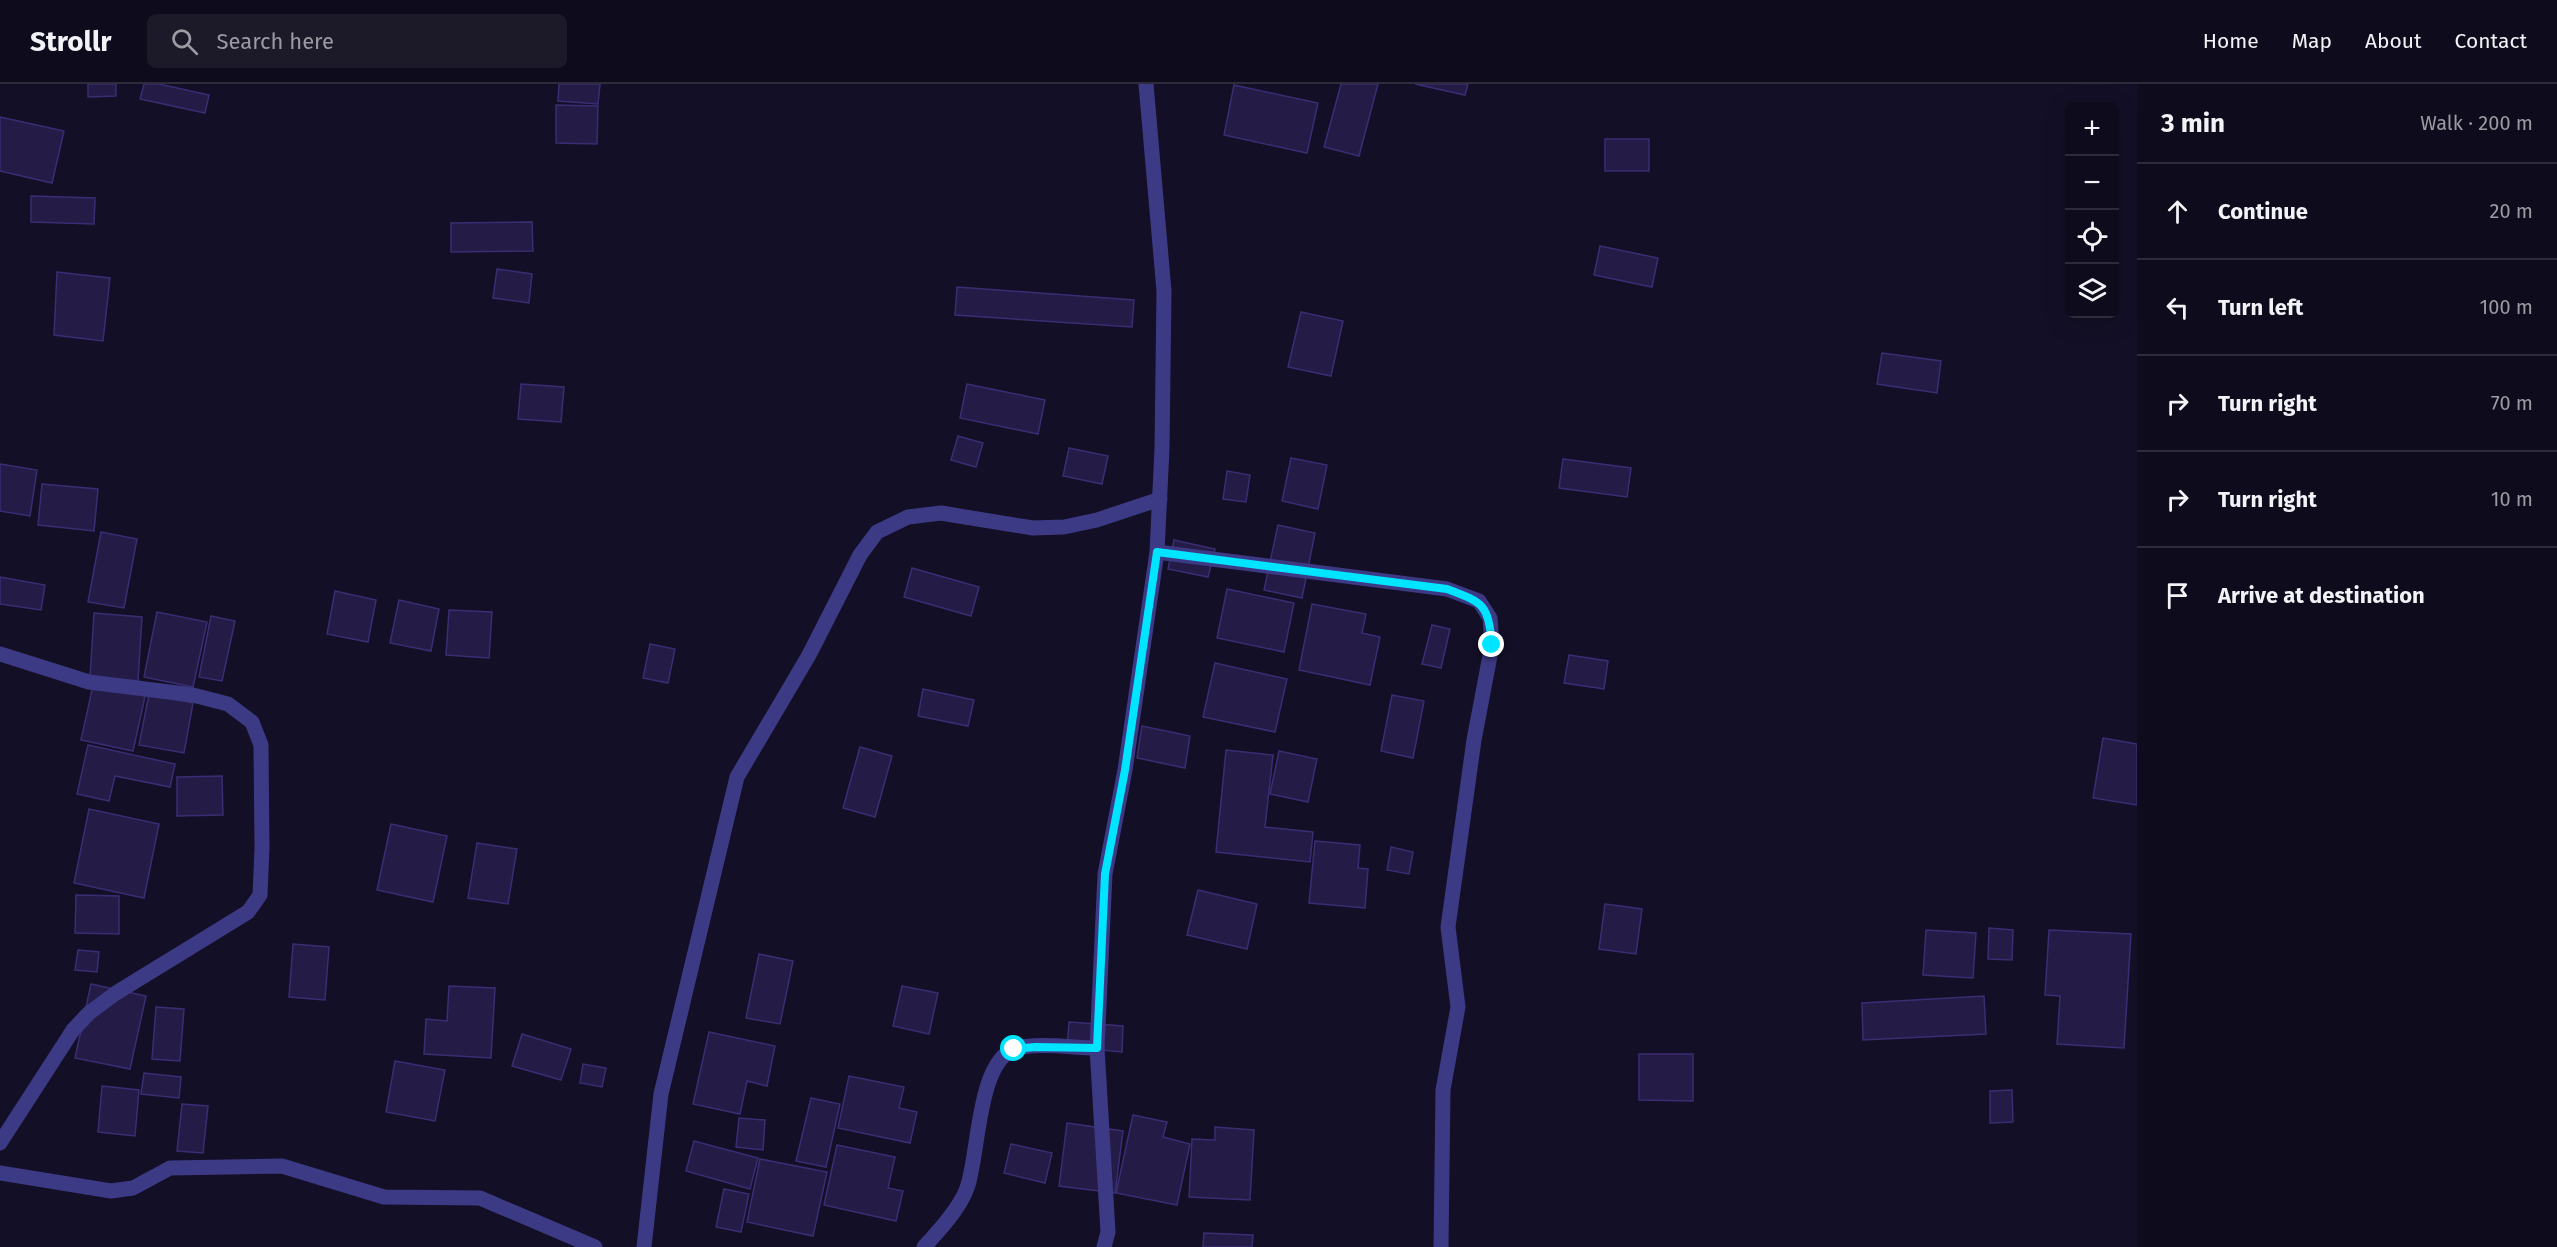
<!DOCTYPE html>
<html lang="en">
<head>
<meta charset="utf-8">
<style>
	body { margin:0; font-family:"Fira Sans",sans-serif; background:#1c1929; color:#f1f3f6 }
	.controls { position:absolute; right:18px; top:18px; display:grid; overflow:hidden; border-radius:9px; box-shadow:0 6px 24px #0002 }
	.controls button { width:54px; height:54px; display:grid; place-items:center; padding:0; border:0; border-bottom:2px solid #2e2b3b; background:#0e0b1c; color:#f1f3f6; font:30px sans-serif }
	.stop { position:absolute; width:18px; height:18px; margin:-14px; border:4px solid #00e5ff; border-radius:50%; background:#fff }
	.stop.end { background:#00e5ff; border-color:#fff; box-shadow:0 2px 6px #0008 }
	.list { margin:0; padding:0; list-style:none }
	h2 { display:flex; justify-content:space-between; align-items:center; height:78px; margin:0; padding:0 24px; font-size:26px }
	h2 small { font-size:20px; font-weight:400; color:#9b9ba3 }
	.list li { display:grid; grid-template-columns:39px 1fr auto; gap:18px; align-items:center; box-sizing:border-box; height:96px; padding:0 24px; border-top:2px solid #2e2b3b }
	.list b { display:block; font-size:22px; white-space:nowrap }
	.list em { font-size:20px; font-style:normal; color:#9b9ba3 }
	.icon { flex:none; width:33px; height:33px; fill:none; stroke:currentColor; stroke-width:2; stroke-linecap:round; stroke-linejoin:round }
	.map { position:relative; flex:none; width:2137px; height:1163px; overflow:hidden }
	header { display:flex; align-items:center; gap:36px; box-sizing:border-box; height:84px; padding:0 30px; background:#0e0b1c; border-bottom:2px solid #2e2b3b }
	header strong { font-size:28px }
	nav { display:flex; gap:33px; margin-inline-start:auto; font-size:21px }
	.search { width:420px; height:54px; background:#1c1929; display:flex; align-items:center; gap:15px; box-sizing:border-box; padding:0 21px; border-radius:9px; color:#9b9ba3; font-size:22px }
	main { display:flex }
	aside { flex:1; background:#0e0b1c }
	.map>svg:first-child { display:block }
	.building { fill:#241b47; stroke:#3b2d73; stroke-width:1.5 }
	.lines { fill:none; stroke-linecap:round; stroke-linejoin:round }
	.street { stroke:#3d3a85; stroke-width:15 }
	.route { stroke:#00e5ff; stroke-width:8 }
</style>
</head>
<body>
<header>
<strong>Strollr</strong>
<div class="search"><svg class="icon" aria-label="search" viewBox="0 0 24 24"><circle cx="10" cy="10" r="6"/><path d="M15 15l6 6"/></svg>Search here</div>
<nav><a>Home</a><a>Map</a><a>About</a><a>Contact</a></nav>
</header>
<main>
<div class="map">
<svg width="2137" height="1163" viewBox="0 0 2137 1163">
	<rect width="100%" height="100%" fill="#130f26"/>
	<g class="building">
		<path d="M88,0H116V12L88,13Z"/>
		<path d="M144,0H159L209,11L205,29L140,15Z"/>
		<path d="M559,0H600L598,20L558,17Z"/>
		<path d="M1341,0H1378L1359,72L1324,63Z"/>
		<path d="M1415,0H1468L1465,11Z"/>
		<path d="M1234,1L1318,19L1307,69L1224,51Z"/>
		<path d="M556,21L598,22L597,60L556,59Z"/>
		<path d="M0,33L64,47L52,99L0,87Z"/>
		<rect x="1605" y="55" width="44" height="32"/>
		<path d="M31,112L95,114L94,140L31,138Z"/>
		<path d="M532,138L533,167L451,168V139Z"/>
		<path d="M1600,162L1658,174L1652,203L1594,191Z"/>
		<path d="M497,185L532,190L529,219L493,214Z"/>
		<path d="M57,188L110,194L103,257L54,251Z"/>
		<path d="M957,203L1134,216L1132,243L955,231Z"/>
		<path d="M1301,228L1343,237L1331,292L1288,283Z"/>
		<path d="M1882,269L1941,277L1937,309L1877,300Z"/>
		<path d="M521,300L564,303L561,338L518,335Z"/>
		<path d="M967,300L1045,316L1038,350L960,334Z"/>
		<path d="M958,352L983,359L976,383L951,376Z"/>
		<path d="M1069,364L1108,372L1102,400L1063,392Z"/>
		<path d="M1291,374L1327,381L1318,425L1282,417Z"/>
		<path d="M1563,375L1631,384L1627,413L1559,404Z"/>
		<path d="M0,380L37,386L30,432L0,427Z"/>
		<path d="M1227,387L1250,391L1246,418L1223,415Z"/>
		<path d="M42,400L98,405L94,447L38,441Z"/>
		<path d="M1278,441L1315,449L1302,514L1264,506Z"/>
		<path d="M101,448L137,455L124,524L88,518Z"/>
		<path d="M1174,456L1215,465L1208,493L1168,485Z"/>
		<path d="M912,484L979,503L971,532L904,513Z"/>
		<path d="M0,493L45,501L41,526L0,520Z"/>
		<path d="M1227,505L1294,519L1284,568L1217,554Z"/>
		<path d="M335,507L376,516L368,558L327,550Z"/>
		<path d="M399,516L439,525L431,567L390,559Z"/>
		<path d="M1312,520L1366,530L1362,549L1380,553L1370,601L1299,586Z"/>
		<path d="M449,526L492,528L489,574L446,571Z"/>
		<path d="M157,528L207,538L193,603L144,593Z"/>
		<path d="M94,529L142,533L138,597L90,593Z"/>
		<path d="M211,532L235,537L222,597L199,593Z"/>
		<path d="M1432,541L1450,545L1441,584L1422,580Z"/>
		<path d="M650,560L675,565L668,599L643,594Z"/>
		<path d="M1569,571L1608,577L1604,605L1564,599Z"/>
		<path d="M1215,579L1287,595L1275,648L1203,633Z"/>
		<path d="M94,597L146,608L133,667L81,656Z"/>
		<path d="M923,605L974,616L968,642L918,632Z"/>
		<path d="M149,610L193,619L184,669L139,661Z"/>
		<path d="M1392,611L1424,617L1413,674L1381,667Z"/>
		<path d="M1142,642L1190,652L1185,684L1137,674Z"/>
		<path d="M2103,654L2137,660V721L2093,714Z"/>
		<path d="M88,661L175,680L170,703L115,692L109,717L77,710Z"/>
		<path d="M860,663L892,672L875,733L843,724Z"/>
		<path d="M1226,666L1273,671L1265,743L1313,748L1310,778L1216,768Z"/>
		<path d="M1279,667L1317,675L1308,718L1270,710Z"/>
		<path d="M222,692L223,731L177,732V693Z"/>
		<path d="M89,725L159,740L144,814L74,799Z"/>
		<path d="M391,740L447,752L433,818L377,806Z"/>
		<path d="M1315,757L1360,761L1358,784L1368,785L1365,824L1309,819Z"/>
		<path d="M477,759L517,765L508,820L468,814Z"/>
		<path d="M1391,763L1413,768L1409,790L1387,786Z"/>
		<path d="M1198,806L1257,820L1247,865L1187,851Z"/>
		<path d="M76,811L119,812V850L75,849Z"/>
		<path d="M1605,820L1642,825L1636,870L1599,865Z"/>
		<path d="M1989,844L2013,846L2012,876L1988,875Z"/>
		<path d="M1926,846L1976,849L1973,894L1923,891Z"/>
		<path d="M2049,846L2131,850L2124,964L2057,960L2060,912L2045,911Z"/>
		<path d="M293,860L329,863L325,916L289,913Z"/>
		<path d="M78,866L99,868L97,888L75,886Z"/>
		<path d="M759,870L793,877L780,940L746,934Z"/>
		<path d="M91,900L146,912L130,985L75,974Z"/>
		<path d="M449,902L495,904L491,974L424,970L426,935L447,937Z"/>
		<path d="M902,902L938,909L929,950L893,942Z"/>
		<path d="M1984,912L1986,950L1863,956L1862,919Z"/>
		<path d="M156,923L184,925L180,977L152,975Z"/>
		<path d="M1069,938L1123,942L1122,968L1067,963Z"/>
		<path d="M709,948L775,962L767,1002L747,997L740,1030L693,1020Z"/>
		<path d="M522,950L571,965L561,996L512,982Z"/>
		<path d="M1639,970H1693V1017L1639,1016Z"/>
		<path d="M395,977L445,986L435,1037L386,1028Z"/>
		<path d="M583,980L606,984L602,1003L580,999Z"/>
		<path d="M144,989L181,993L179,1014L141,1010Z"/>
		<path d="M849,992L904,1003L899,1024L917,1028L910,1059L838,1044Z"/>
		<path d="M102,1002L139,1006L135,1052L98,1048Z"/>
		<path d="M2012,1006L2013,1038L1990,1039V1007Z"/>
		<path d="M811,1014L840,1020L826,1083L796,1077Z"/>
		<path d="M182,1020L208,1022L203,1069L177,1067Z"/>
		<path d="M1133,1031L1167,1038L1163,1053L1190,1060L1177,1121L1116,1109Z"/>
		<path d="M739,1034L765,1036L763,1066L736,1063Z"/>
		<path d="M1067,1039L1123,1047L1115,1109L1059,1102Z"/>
		<path d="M1215,1043L1254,1046L1250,1116L1189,1113L1192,1055L1215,1056Z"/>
		<path d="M694,1057L758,1074L750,1105L686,1087Z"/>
		<path d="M1011,1060L1052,1069L1045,1099L1004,1089Z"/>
		<path d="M837,1061L895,1073L888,1104L903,1107L896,1137L824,1121Z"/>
		<path d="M760,1075L827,1088L813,1152L747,1138Z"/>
		<path d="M724,1105L749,1110L741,1148L716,1143Z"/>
		<path d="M1204,1149L1253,1151L1252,1163H1203Z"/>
	</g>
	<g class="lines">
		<g class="street">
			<path d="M1157,468L1447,505L1479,517L1490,534L1492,561L1474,656L1448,843L1458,923L1443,1006L1441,1163"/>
			<path d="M0,570L89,598L193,611L228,620L252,638L261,661L262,764L260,811L248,828L116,909L89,929L73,946L0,1059"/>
			<path d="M0,1089L111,1107L133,1104L170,1084L282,1082L384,1113L480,1114L595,1163"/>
			<path d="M644,1163L661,1010L737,693L809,571L860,471L877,448L908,433L941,429L1033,444L1064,443L1097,436L1160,415"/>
			<path d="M924,1163C939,1147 960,1124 967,1104C979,1072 977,977 1015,965C1036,958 1075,964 1097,964"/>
			<path d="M1104,1163L1108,1148L1097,964L1105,790L1125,686L1157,468L1162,365L1164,207L1146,0"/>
		</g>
	</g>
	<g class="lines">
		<path class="route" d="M1014,965L1035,963L1097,964L1105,790L1125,686L1157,468L1447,505C1484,519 1488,520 1492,561"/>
	</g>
</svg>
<div class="controls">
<button>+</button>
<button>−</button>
<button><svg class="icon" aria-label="locate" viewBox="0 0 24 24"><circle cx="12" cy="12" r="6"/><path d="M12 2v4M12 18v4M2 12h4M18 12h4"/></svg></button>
<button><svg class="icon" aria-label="layers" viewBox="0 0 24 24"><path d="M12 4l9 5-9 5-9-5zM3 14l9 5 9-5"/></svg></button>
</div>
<div class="stop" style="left:1014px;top:965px"></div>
<div class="stop end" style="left:1492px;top:561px"></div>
</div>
<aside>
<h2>3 min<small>Walk · 200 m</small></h2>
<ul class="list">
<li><svg class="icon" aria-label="ahead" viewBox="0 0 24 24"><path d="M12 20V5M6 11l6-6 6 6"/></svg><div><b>Continue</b></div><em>20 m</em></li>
<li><svg class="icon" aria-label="left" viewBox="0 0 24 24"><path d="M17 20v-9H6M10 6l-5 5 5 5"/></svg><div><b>Turn left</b></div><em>100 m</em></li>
<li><svg class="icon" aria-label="right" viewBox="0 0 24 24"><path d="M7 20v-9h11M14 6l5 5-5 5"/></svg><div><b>Turn right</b></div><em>70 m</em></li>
<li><svg class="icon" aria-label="right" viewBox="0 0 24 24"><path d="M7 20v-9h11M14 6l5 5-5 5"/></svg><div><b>Turn right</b></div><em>10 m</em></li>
<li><svg class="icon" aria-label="arrive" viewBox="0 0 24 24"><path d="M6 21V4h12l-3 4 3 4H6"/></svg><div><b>Arrive at destination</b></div></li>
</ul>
</aside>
</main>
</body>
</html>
